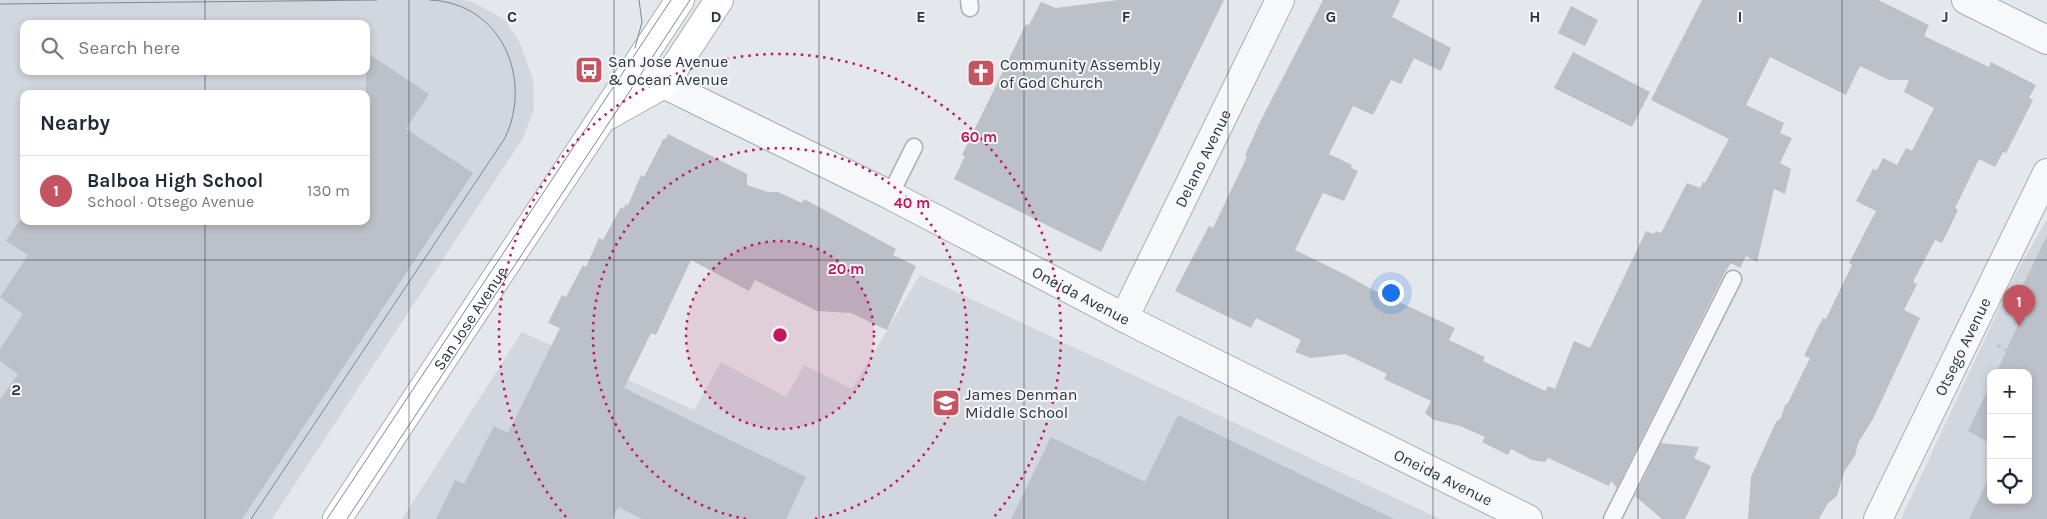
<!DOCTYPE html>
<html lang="en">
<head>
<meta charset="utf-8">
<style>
	body { margin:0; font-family:Karla,sans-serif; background:#f6f6f7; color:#1f2937 }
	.controls { position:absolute; right:15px; bottom:15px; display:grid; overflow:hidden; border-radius:10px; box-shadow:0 2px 8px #0003 }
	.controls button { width:45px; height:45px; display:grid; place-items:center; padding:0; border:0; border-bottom:1px solid #e0e1e3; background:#fff; color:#1f2937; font:25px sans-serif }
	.you { position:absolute; left:1390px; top:292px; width:18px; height:18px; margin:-12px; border:4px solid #fff; border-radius:50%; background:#1a73e8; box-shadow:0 0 0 8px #1a73e833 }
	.badge { display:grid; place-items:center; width:32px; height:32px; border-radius:50%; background:#c55463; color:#fff; font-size:16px; font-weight:700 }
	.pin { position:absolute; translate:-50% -41px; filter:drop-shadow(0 1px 2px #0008) }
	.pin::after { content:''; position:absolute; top:26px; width:18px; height:15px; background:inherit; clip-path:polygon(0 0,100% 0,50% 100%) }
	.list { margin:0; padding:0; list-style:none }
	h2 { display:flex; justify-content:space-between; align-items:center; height:65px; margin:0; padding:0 20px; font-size:21px }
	h2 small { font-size:16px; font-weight:400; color:#747a83 }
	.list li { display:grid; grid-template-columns:32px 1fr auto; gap:15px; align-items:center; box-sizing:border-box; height:70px; padding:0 20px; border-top:1px solid #e0e1e3 }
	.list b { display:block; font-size:19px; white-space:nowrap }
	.list p { margin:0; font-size:16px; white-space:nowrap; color:#747a83 }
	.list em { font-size:16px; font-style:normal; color:#747a83 }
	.icon { flex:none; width:28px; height:28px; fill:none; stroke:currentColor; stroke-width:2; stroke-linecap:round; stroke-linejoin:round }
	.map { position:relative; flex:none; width:2047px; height:519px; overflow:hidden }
	.search { position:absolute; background:#fff; box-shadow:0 2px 8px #0003; left:20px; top:20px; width:350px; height:55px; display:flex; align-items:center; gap:12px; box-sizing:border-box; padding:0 18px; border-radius:10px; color:#747a83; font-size:19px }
	.panel { position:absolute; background:#fff; box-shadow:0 2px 8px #0003; left:20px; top:90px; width:350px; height:135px; border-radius:10px }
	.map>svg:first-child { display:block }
	.built { fill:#d2d6dd; fill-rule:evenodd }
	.building { fill:#bcc0c7 }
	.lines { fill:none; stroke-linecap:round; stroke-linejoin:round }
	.lane-casing { stroke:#a9aeb5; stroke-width:19 }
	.street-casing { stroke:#a9aeb5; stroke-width:30 }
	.secondary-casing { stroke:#a9aeb5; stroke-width:30 }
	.path { stroke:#bec1c6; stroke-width:3; stroke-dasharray:4 4; stroke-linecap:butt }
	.lane { stroke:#f7f8f9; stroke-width:16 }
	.street { stroke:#f7f8f9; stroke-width:28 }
	.secondary { stroke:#fff; stroke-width:28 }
	.tram { stroke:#7f8693; stroke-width:1 }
	.grid { fill:none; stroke:#2d3442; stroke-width:1; stroke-opacity:0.55 }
	.ring { fill:none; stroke:#c2185b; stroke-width:2.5; stroke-dasharray:2.5 5 }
	.labels { text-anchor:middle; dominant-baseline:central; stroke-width:4; stroke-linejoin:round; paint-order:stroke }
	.poi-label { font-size:16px; fill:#2d3442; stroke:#f4f6f8; text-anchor:start }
	.street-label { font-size:16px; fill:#2d3442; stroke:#f4f6f8 }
	.grid-label { font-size:16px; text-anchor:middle; font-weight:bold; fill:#2d3442; stroke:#f4f6f8; stroke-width:4; stroke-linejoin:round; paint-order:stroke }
	.centre { fill:#c2185b; stroke:#f4f6f8; stroke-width:2.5 }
	.ring-label { font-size:15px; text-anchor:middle; font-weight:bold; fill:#c2185b; stroke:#f4f6f8; stroke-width:4; stroke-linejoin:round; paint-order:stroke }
</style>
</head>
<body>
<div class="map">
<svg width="2047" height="519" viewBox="0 0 2047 519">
	<rect width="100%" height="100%" fill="#e4e7eb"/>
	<g class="built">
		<path d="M0,0H462L473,2L505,20L520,43L533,79L534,109L523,138L272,519H0ZM24,24H366V71H24ZM24,94H366V221H24Z"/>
		<path d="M2047,219V519H1901L2013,279ZM1991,373H2028V500H1991Z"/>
		<path d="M920,275L1440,519H402L522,332L694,410L721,362L786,397L804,365L852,389Z"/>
	</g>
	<g class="building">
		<path d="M1118,0H1224L1101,252L954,179L965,156L962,155L1026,24L1029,25L1041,2L1056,8Z"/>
		<path d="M1323,0H1400L1392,17L1451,48L1441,71L1414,58L1401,84L1391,80L1373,115L1353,106L1329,154L1352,165L1351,168L1358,171L1344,201L1323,193L1295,250L1346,275L1377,292L1455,328L1449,340L1485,357L1483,361L1545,391L1548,386L1555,389L1574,341L1590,348L1646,231L1654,234L1656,231L1661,233L1687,183L1700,188L1703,182L1705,183L1729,139L1651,100L1702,0H1878L1929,25L1924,36L1989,67L1991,62L2036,85L2029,98L2033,100L2006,153L2003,152L1995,167L1979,159L1955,208L1958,210L1942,243L1935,240L1913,282L1917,284L1904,310L1920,318L1873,419L1858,443L1855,456L1844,472L1837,496L1828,503L1819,519H1748L1751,477L1776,422L1781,418L1785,405L1788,403L1810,358L1804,356L1817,329L1823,318L1826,319L1852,265L1849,263L1876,211L1856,201L1873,169L1877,170L1883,158L1897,165L1906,148L1912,151L1934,108L1904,92L1909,80H1889L1860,66L1846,95L1770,57L1746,105L1784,123L1780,133L1792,138L1780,163L1791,169L1785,194L1774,189L1757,262L1746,256L1740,268L1731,263L1724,274L1617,488L1611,481L1609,486L1548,458L1545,462L1532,460L1511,449L1508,455L1482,442L1485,437L1460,426L1434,420L1425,413L1431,401L1384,379L1387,374L1345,354L1311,358L1295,352L1301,340L1256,318L1251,328L1175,291L1209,226L1213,228L1247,157L1245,155L1261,120Z"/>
		<path d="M1571,6L1598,20L1585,46L1558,33Z"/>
		<path d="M366,52L429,94L406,129L473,173L242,519H0V400L18,374L0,361V349L23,314L0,297L28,255L6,241L19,221H366Z"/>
		<path d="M1573,52L1650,92L1632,127L1554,88Z"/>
		<path d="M668,134L747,174V185L768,192H778L802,203L804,199L896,249L893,255L916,266L887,330L851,313L817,311L755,280L749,291L691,260L656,335L651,333L624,388L806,477L786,519H642L618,507L612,519H436L455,480L464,484L494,426L508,433L560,328L548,323L562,295L566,297L583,265L586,267L599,238L603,240L621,207L623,209L626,204L628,205L641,175L644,177L664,138L666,139Z"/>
		<path d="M2047,236V519H1969L1991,474V500H2028V373H1996L2028,303L2017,297Z"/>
		<path d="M1991,383V444L1968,431Z"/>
		<path d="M1178,415L1279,464L1394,519H1011L1051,437L1145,482Z"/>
		<path d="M1661,443L1699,447L1694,458L1711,466L1685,519H1662L1635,496Z"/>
	</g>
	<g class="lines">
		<defs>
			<g id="lane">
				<path d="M969,0L970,8"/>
				<path d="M890,195L914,147"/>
				<path d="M1612,519L1733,279"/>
			</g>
			<g id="street">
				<path d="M1966,0L2047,40"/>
				<path id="s1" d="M635,70L890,195L1144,328L1528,519"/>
				<path id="s2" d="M1124,318L1280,0"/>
				<path id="s3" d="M1878,519L2047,173"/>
			</g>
			<g id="secondary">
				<path d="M607,116L664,84L719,0"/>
				<path id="s4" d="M337,519L680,0"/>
			</g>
		</defs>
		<use href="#lane" class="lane-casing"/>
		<use href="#street" class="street-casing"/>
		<use href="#secondary" class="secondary-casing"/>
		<path class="path" d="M1997,345L2006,350"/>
		<use href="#lane" class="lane"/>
		<use href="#street" class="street"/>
		<use href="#secondary" class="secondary"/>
		<g class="tram">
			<path d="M0,4L377,0"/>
			<path d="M635,48L642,22L639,0"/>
			<path d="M251,519L505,138C533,79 502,3 430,0"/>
			<path d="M327,519L671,0"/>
			<path d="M347,519L690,0"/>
		</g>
	</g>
	<path class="grid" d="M205,0V24M409,0V519M614,0V519M819,0V519M1024,0V519M1228,0V519M1433,0V519M1638,0V519M1842,0V519M205,71V94M205,221V519M0,260H2047"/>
	<circle cx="780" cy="335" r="94" fill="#c2185b" fill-opacity=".12"/>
	<g class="ring">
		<circle cx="780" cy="335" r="94"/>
		<path d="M746 519A187 187 0 1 1 814 519"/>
		<path d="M566 517A281 281 0 1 1 994 517"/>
	</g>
	<defs>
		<symbol id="bus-square" viewBox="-11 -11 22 22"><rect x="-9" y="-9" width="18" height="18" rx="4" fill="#c55463" stroke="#f4f6f8"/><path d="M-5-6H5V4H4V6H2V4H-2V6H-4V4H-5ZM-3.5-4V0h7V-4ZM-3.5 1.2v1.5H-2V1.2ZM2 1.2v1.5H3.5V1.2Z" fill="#fff"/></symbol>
		<symbol id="church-square" viewBox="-11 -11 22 22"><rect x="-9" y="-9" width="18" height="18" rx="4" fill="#c55463" stroke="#f4f6f8"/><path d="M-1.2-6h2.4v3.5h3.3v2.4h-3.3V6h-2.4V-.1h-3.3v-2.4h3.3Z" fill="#fff"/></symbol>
		<symbol id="school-square" viewBox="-11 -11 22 22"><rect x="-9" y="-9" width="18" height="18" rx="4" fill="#c55463" stroke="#f4f6f8"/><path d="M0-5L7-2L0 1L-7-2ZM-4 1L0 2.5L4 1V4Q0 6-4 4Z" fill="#fff"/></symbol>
	</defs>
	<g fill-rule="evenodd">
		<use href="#bus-square" x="573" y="54" width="32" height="32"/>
		<use href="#church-square" x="965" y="57" width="32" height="32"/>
		<use href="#school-square" x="930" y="387" width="32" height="32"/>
	</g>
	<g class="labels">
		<g class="poi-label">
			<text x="608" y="61">San Jose Avenue<tspan x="608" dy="18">&amp; Ocean Avenue</tspan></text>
			<text x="1000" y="64">Community Assembly<tspan x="1000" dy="18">of God Church</tspan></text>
			<text x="965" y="394">James Denman<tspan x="965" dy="18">Middle School</tspan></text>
		</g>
		<g class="street-label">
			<text stroke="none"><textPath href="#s2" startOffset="178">Delano Avenue</textPath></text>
			<text stroke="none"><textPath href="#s1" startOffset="500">Oneida Avenue</textPath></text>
			<text stroke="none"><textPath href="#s4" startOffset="241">San Jose Avenue</textPath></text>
			<text stroke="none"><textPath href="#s3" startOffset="192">Otsego Avenue</textPath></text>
			<text stroke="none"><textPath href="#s1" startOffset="905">Oneida Avenue</textPath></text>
		</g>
	</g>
	<g class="grid-label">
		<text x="512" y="22">C</text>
		<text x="716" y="22">D</text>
		<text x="921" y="22">E</text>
		<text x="1126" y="22">F</text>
		<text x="1331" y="22">G</text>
		<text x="1535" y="22">H</text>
		<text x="1740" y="22">I</text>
		<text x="1945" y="22">J</text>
		<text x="16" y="395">2</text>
	</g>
	<circle cx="780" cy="335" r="8" class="centre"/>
	<g class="ring-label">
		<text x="979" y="142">60 m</text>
		<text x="912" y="208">40 m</text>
		<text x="846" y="274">20 m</text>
	</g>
</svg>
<div class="controls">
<button>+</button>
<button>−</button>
<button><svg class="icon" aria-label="locate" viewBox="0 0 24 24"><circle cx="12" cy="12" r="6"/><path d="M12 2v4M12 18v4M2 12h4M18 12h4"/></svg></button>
</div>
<div class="you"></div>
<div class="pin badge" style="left:2019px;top:326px">1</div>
<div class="search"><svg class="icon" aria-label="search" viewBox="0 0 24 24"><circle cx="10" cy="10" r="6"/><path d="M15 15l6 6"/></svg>Search here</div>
<section class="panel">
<h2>Nearby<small></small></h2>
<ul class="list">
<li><span class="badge">1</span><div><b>Balboa High School</b><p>School · Otsego Avenue</p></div><em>130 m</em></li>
</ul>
</section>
</div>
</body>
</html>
